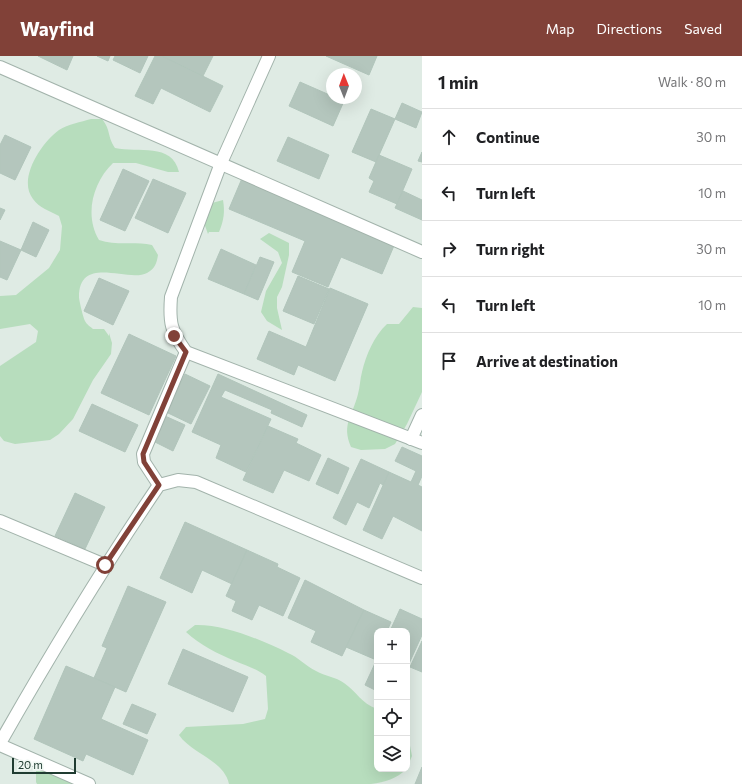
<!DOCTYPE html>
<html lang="en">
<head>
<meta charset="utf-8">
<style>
	body { margin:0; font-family:Commissioner,sans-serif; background:#f2f2f2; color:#202124 }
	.controls { position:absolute; right:12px; bottom:12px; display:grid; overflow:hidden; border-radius:8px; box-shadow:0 4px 16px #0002 }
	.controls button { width:36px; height:36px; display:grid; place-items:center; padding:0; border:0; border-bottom:1px solid #e0e0e0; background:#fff; color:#202124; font:20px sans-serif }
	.compass { position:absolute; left:326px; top:12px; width:36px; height:36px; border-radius:50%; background:#fff; box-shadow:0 4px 16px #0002; rotate:359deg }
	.scale { position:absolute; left:12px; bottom:10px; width:64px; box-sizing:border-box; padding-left:4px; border:2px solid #203c31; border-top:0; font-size:11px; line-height:14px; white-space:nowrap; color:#203c31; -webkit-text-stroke:3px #f0f8f3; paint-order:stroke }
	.stop { position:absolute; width:12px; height:12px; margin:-9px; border:3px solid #814138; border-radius:50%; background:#fff }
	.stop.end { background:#814138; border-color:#fff; box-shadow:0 1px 4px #0008 }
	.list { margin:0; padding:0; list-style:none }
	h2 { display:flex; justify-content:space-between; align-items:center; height:52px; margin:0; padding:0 16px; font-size:17px }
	h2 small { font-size:13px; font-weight:400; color:#757577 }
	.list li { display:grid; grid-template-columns:26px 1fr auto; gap:12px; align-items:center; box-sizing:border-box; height:56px; padding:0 16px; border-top:1px solid #e0e0e0 }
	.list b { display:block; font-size:15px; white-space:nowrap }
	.list em { font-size:13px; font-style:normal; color:#757577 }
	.icon { flex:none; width:22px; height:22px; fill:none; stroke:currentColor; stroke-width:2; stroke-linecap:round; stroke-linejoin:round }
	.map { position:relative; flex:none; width:422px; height:728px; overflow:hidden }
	header { display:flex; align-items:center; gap:24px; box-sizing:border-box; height:56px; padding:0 20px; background:#814138; color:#fff }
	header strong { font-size:19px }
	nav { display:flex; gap:22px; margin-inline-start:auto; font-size:14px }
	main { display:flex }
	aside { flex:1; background:#fff }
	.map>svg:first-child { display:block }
	.green { fill:#b7ddbd }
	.building { fill:#b4c6bd; stroke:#b1c5bb }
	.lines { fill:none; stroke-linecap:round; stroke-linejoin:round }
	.street-casing { stroke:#a2b3ab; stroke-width:14 }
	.street { stroke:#fff; stroke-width:12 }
	.route { stroke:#814138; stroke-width:5 }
</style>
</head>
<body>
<header>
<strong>Wayfind</strong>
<nav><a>Map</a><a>Directions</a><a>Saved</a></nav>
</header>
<main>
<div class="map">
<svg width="422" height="728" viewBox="0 0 422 728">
	<rect width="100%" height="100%" fill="#dfebe4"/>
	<g class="green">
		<path d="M91,63H102C111,74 107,80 115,92C138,97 172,86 179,116H168L136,107H113C93,126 84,159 99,184C116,190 134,185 152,189L158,199C157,206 155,213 147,217C128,227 79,198 79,241C79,244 83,261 85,265C86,268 91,271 93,273H104L109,280V277L112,287L111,298L93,324L73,363L59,378L50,384L15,388L4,385L0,380V310L36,286L38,275L30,268L0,273V240L16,239L49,212L60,194L62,170L59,160C50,155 39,152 33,143C17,123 42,86 59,74C68,68 81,66 91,63Z"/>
		<path d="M223,144C225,156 224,164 219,176H209L208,178L204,167L212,147Z"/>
		<path d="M269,177L289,187V199L282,231L277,241V252L282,274L267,265L261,256L266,235L282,207L278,196L260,183Z"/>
		<path d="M413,251L422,252V336L407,368L395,388L385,393L361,394L351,391C341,368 353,359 358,338C360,331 360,323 362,316C366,299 374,280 387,268H399Z"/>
		<path d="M195,569C224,568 262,584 288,597C298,601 306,610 316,615C325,620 336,621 344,627C357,636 361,647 377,653V713H406C397,723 385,726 371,728H229C224,704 192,698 179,679L186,671L243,668L265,663L268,653L266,620C256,612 246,610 235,605C218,598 200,589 186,576Z"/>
		<path d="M407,674L412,700L407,712Z"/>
		<path d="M36,715H48L94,728H37L36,726Z"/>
	</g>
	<g class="building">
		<path d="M38,0H73L67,14Z"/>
		<path d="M97,0H110L108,5Z"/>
		<path d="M115,0H148L140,17L113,4Z"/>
		<path d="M155,0H162L223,30L210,56L161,32L153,48L135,40Z"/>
		<path d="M162,0H213L203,20Z"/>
		<path d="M326,0H377L369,19Z"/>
		<path d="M300,26L332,40V42L344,45L333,70L289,50Z"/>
		<path d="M402,47L422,56L416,72L395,63Z"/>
		<path d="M371,53L395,63L376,106L352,96Z"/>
		<path d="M5,79L31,91L15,124L0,117V89Z"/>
		<path d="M288,81L329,99L319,123L277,105Z"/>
		<path d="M422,96V106L418,105Z"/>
		<path d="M379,99L412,113L397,148L369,136L374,125L369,122Z"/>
		<path d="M123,113L149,125L125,175L100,164Z"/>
		<path d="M243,120L396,185L382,218L341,201L328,231L292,216L305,185L229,153Z"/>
		<path d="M153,123L186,137L168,177L135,162Z"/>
		<path d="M403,135L422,144V164L395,152Z"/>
		<path d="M0,152L5,154L0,164Z"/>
		<path d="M33,166L49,174L36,201L21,194Z"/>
		<path d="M0,185L21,194L7,224L0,221Z"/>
		<path d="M221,193L256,209L244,238L208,223Z"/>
		<path d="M260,201L274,206L258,244L244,238Z"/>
		<path d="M298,220L329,233L314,268L283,255Z"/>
		<path d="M99,222L129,235L113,269L84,255Z"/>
		<path d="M330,232L368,248L335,325L298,309L294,319L257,303L269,275L306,291Z"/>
		<path d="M129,278L176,300L149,359L101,337Z"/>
		<path d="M185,318L210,330L191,368L166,356Z"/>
		<path d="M218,318L307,359L302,371L271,357L272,354L225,334L221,341L271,363L246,416L216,402L221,389L192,376Z"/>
		<path d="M92,348L138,369L125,396L79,375Z"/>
		<path d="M165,360L185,369L173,395L153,385Z"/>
		<path d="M268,370L298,383L296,387L321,399L309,425L284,414L273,437L243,424Z"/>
		<path d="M402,391L422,400V420L418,429L422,431V475L393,460L382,483L363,474L389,416L411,426L416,415L395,405Z"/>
		<path d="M328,402L349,412L338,438L316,428Z"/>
		<path d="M361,403L389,416L383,429L380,427L369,452L357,446L346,469L333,462Z"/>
		<path d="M75,437L105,451L85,493L55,480Z"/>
		<path d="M185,466L247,494L232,528L202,514L192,537L160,522Z"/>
		<path d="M247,494L278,508L277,511L300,522L283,560L259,549L252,564L232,555L236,545L226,540Z"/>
		<path d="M305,524L364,554L342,600L311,586L316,575L288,562Z"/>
		<path d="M128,530L166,546L126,636L94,622L107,592L102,590Z"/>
		<path d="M400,553L422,563V579L407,612V575H390Z"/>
		<path d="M364,554L391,566L387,575H377V596L374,603L346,591Z"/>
		<path d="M422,585V616L410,611Z"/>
		<path d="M183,593L248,621L233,656L168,628Z"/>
		<path d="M377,603V635L365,629Z"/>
		<path d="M66,610L115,631L101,663L148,684L133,719L86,698L83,705L34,683Z"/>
		<path d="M132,648L156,658L147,678L123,668Z"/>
		<path d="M422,711V728H415Z"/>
	</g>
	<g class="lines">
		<defs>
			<g id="street">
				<path d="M269,0L221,107L171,241C169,267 171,275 186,296L422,387"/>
				<path d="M0,11L422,196"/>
				<path d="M411,383L422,359"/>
				<path d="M159,429L144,406L143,398L186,296"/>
				<path d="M0,465L105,509"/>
				<path d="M0,687C50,599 102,513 159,429L178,424L196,426L422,522"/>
				<path d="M0,689L89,728"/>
			</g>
		</defs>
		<use href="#street" class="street-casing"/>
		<use href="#street" class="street"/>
	</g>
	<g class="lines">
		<path class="route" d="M105,509L159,429L144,406L143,398L186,296L174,280"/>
	</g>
</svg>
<div class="controls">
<button>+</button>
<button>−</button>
<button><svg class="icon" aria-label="locate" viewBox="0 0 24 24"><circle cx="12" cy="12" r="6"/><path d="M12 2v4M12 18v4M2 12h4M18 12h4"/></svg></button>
<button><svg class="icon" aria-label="layers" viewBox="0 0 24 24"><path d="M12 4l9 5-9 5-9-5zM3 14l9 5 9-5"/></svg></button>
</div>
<svg class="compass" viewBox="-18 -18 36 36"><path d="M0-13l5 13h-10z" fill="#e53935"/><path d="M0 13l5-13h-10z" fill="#757577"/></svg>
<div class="scale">20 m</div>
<div class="stop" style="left:105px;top:509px"></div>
<div class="stop end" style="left:174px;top:280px"></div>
</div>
<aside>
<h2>1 min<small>Walk · 80 m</small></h2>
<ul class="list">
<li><svg class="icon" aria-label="ahead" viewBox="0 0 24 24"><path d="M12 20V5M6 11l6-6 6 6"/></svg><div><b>Continue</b></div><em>30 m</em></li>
<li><svg class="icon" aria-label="left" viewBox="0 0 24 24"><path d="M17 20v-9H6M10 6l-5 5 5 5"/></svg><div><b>Turn left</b></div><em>10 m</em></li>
<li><svg class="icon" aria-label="right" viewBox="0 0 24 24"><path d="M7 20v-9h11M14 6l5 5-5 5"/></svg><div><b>Turn right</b></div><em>30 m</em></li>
<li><svg class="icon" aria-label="left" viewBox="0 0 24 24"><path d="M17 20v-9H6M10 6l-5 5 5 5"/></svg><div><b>Turn left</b></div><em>10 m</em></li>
<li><svg class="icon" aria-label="arrive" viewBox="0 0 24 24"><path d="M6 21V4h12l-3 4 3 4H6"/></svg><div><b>Arrive at destination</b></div></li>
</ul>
</aside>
</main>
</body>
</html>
